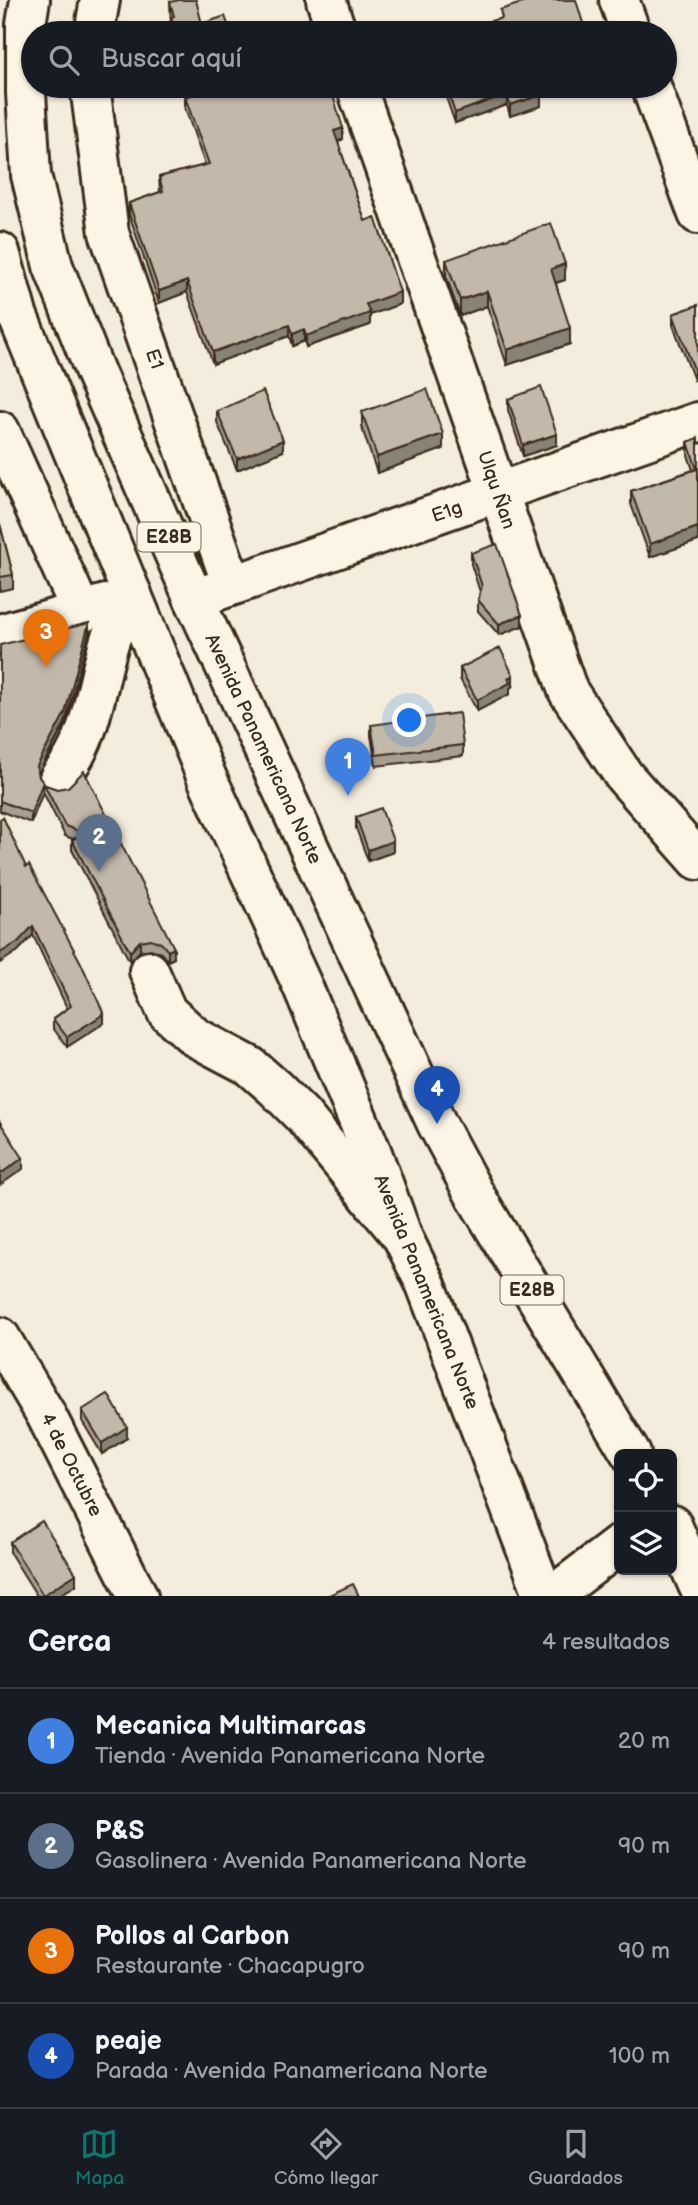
<!DOCTYPE html>
<html lang="es">
<head>
<meta charset="utf-8">
<style>
	body { margin:0; font-family:"Balsamiq Sans",sans-serif; background:#20242c; color:#f1f3f6 }
	.controls { position:absolute; right:21px; bottom:21px; display:grid; overflow:hidden; border-radius:10px; box-shadow:0 2px 5px #0004 }
	.controls button { width:63px; height:63px; display:grid; place-items:center; padding:0; border:0; border-bottom:2px solid #363941; background:#171b24; color:#f1f3f6; font:35px sans-serif }
	.you { position:absolute; left:410px; top:721px; width:24px; height:24px; margin:-18px; border:5px solid #fff; border-radius:50%; background:#1a73e8; box-shadow:0 0 0 10px #1a73e833 }
	.badge { display:grid; place-items:center; width:46px; height:46px; border-radius:50%; background:#0f766e; color:#fff; font-size:23px; font-weight:700 }
	.pin { position:absolute; translate:-50% -58px; filter:drop-shadow(0 2px 4px #0008) }
	.pin::after { content:''; position:absolute; top:37px; width:24px; height:21px; background:inherit; clip-path:polygon(0 0,100% 0,50% 100%) }
	.list { margin:0; padding:0; list-style:none }
	h2 { display:flex; justify-content:space-between; align-items:center; height:91px; margin:0; padding:0 28px; font-size:30px }
	h2 small { font-size:23px; font-weight:400; color:#9ea1a6 }
	.list li { display:grid; grid-template-columns:46px 1fr auto; gap:21px; align-items:center; box-sizing:border-box; height:105px; padding:0 28px; border-top:2px solid #363941 }
	.list b { display:block; font-size:26px; white-space:nowrap }
	.list p { margin:0; font-size:23px; white-space:nowrap; color:#9ea1a6 }
	.list em { font-size:23px; font-style:normal; color:#9ea1a6 }
	.icon { flex:none; width:38px; height:38px; fill:none; stroke:currentColor; stroke-width:2; stroke-linecap:round; stroke-linejoin:round }
	.map { position:relative; flex:none; width:698px; height:1596px; overflow:hidden }
	.search { position:absolute; background:#171b24; box-shadow:0 2px 5px #0004; left:21px; right:21px; top:21px; height:77px; display:flex; align-items:center; gap:18px; box-sizing:border-box; padding:0 24px; border-radius:38px; color:#9ea1a6; font-size:26px }
	.sheet { height:511px; background:#171b24 }
	nav { display:flex; justify-content:space-around; align-items:center; box-sizing:border-box; height:98px; border-top:2px solid #363941; background:#171b24; font-size:19px; color:#9ea1a6 }
	nav a { display:grid; justify-items:center; gap:4px }
	nav .on { color:#0f766e }
	.map>svg:first-child { display:block }
	.lines { fill:none; stroke-linecap:round; stroke-linejoin:round }
	.minor-casing { stroke:#3b2a1e; stroke-width:44 }
	.highway-casing { stroke:#3b2a1e; stroke-width:44 }
	.minor { stroke:#fcf5e5; stroke-width:38 }
	.highway { stroke:#fcf5e5; stroke-width:38 }
	.wall { fill:#a89f92; stroke:#3b2a1e; stroke-width:2 }
	.shaded-wall { fill:#888277; stroke:#3b2a1e; stroke-width:2 }
	.building { fill:#c3b9aa; stroke:#3b2a1e; stroke-width:2 }
	.labels { text-anchor:middle; dominant-baseline:central; stroke-width:5; stroke-linejoin:round; paint-order:stroke }
	.shield { fill:#fcf5e5; stroke:#75675a; stroke-width:2 }
	.shield-label { font-size:18px; font-weight:bold; fill:#3b2a1e }
	.street-label { font-size:19px; fill:#3b2a1e; stroke:#fcf5e5 }
</style>
</head>
<body>
<div class="map">
<svg width="698" height="1596" viewBox="0 0 698 1596">
	<rect width="100%" height="100%" fill="#f4eddd"/>
	<filter id="ink" filterUnits="userSpaceOnUse"><feTurbulence type="fractalNoise" baseFrequency=".0143" numOctaves="2"/><feDisplacementMap in="SourceGraphic" scale="14" xChannelSelector="R" yChannelSelector="G"/><feConvolveMatrix kernelMatrix="1 2 1 2 8 2 1 2 1" color-interpolation-filters="sRGB"/></filter>
	<g filter="url(#ink)">
		<g class="lines">
			<defs>
				<g id="minor">
					<path d="M326,0L337,33"/>
					<path d="M619,0L631,33"/>
					<path d="M94,33L100,0"/>
					<path d="M90,86L109,233L225,565L235,584"/>
					<path d="M356,86L568,691L624,776L698,860"/>
					<path d="M651,86L698,214"/>
					<path d="M0,431L82,613"/>
					<path d="M194,599L698,422"/>
					<path d="M0,634L106,604"/>
					<path d="M59,778C92,740 95,689 109,643C114,626 125,610 132,594"/>
					<path d="M149,971L167,1012L195,1037L250,1066L275,1088L302,1115L399,1233"/>
					<path d="M0,1337L45,1413L138,1596"/>
					<path d="M552,1596L619,1545"/>
				</g>
				<g id="highway">
					<path d="M30,0L26,24V93L31,175L53,266L95,372L194,599L437,1124L476,1197L631,1454"/>
					<path d="M0,252L17,314L207,778L302,985L372,1153L403,1238L426,1285L544,1596"/>
					<path d="M672,1525L698,1585"/>
				</g>
			</defs>
			<use href="#minor" class="minor-casing"/>
			<use href="#highway" class="highway-casing"/>
			<use href="#minor" class="minor"/>
			<use href="#highway" class="highway"/>
		</g>
		<g class="wall">
			<path d="M170,2L202,24L231,33H173L171,28Z"/>
			<path d="M191,86H330L343,139L338,142L365,221L400,304L370,315V325L306,347L304,341L292,346L289,336L213,364L187,292L159,303L129,214V203L160,192L159,177L205,165L185,108V97L194,94Z"/>
			<path d="M442,86H538L541,106L510,116L507,105L455,123Z"/>
			<path d="M446,260L565,280L556,283L570,344L507,365L487,306L460,316L446,276Z"/>
			<path d="M698,305V378L694,380L673,325V314Z"/>
			<path d="M508,399L557,445L523,456L508,410Z"/>
			<path d="M217,411L283,451L237,470L217,422Z"/>
			<path d="M362,412L443,449L377,473L362,428Z"/>
			<path d="M698,438V541L650,557L631,504V491L693,470L688,455V442Z"/>
			<path d="M0,524L13,575V588L0,591Z"/>
			<path d="M471,553L522,626L499,635L478,611V600L480,592L471,564Z"/>
			<path d="M89,633L65,723L39,774V777L45,785L57,789L174,958L168,961L161,953L151,949L140,951L130,962L72,850V840L73,839L65,836L43,792L31,823L0,811V645Z"/>
			<path d="M460,668L513,686L510,688V694L477,711L460,679Z"/>
			<path d="M371,725L463,745V756L376,766L371,736Z"/>
			<path d="M356,817L393,852L368,861L356,828Z"/>
			<path d="M26,867L104,1023L67,1047L53,1028V1019L67,1008L33,935L18,951Z"/>
			<path d="M82,1410L127,1438L102,1454L82,1421Z"/>
			<path d="M10,1542L76,1585L58,1596H37L10,1553Z"/>
		</g>
		<g class="shaded-wall">
			<path d="M507,94V105L455,123V113Z"/>
			<path d="M541,95V106L510,116V105Z"/>
			<path d="M343,128V139L334,143V131Z"/>
			<path d="M565,264V280L551,284V269Z"/>
			<path d="M187,281V292L159,303V291Z"/>
			<path d="M487,291V306L460,316V300Z"/>
			<path d="M400,292V304L370,315V325L306,347V336L366,304Z"/>
			<path d="M289,325V336L213,364V352Z"/>
			<path d="M570,328V344L507,365V350Z"/>
			<path d="M304,329V341L292,346V334Z"/>
			<path d="M698,367V378L694,380V369Z"/>
			<path d="M443,434V449L377,473V457Z"/>
			<path d="M557,434V445L523,456V445Z"/>
			<path d="M283,440V451L237,470V459Z"/>
			<path d="M698,527V541L650,557V544Z"/>
			<path d="M522,615V626L499,635V624Z"/>
			<path d="M89,623V633L65,723L37,776V766Z"/>
			<path d="M513,675V686L510,688V694L477,711V700Z"/>
			<path d="M43,782V792L31,823V813Z"/>
			<path d="M393,841V852L368,861V850Z"/>
			<path d="M33,926V935L18,951L0,963V953Z"/>
			<path d="M140,941V951L130,962V952Z"/>
			<path d="M174,948V958L168,961V951Z"/>
			<path d="M104,1014V1023L67,1047V1037Z"/>
			<path d="M23,1158V1169L0,1185V1174Z"/>
			<path d="M127,1427V1438L102,1454V1443Z"/>
			<path d="M76,1574V1585L58,1596H43V1595Z"/>
		</g>
		<g class="building">
			<path d="M179,0H196L202,24L225,16L231,33H177L171,17L174,16L170,2Z"/>
			<path d="M531,0H576L585,30L574,33H481L485,32L483,23L502,18L500,10Z"/>
			<path d="M195,86H330L343,128L334,131L365,221L375,217L400,292L366,304L370,313L306,336L304,329L292,334L289,325L213,352L187,281L159,291L129,203L163,191L159,177L209,164L185,97L197,93Z"/>
			<path d="M446,86H538L541,95L510,105L507,94L455,113Z"/>
			<path d="M551,223L565,264L551,269L570,328L507,350L487,291L460,300L446,260Z"/>
			<path d="M698,305V367L694,369L673,314Z"/>
			<path d="M541,387L557,434L523,445L508,399Z"/>
			<path d="M427,389L443,434L377,457L362,412Z"/>
			<path d="M263,391L283,440L237,459L217,411Z"/>
			<path d="M698,438V527L650,544L631,491L697,469L688,442Z"/>
			<path d="M0,524L13,575L0,577Z"/>
			<path d="M497,544L522,615L499,624L478,600L482,586L471,553Z"/>
			<path d="M89,623L65,713L37,766L39,777L45,785L57,789L68,787L84,771L174,948L168,951L161,943L151,939L140,941L130,952L72,840L84,833L65,826L43,782L31,813L0,801V645Z"/>
			<path d="M500,648L513,675L508,678L510,683L477,700L460,668Z"/>
			<path d="M459,713L463,745L376,755L371,725Z"/>
			<path d="M381,808L393,841L368,850L356,817Z"/>
			<path d="M3,817L26,867L29,865L81,963L104,1014L67,1037L53,1019L71,1006L33,926L18,942L0,953V819Z"/>
			<path d="M0,1122L23,1158L0,1174Z"/>
			<path d="M108,1394L127,1427L102,1443L82,1410Z"/>
			<path d="M42,1521L76,1574L43,1595L10,1542Z"/>
			<path d="M353,1584L359,1596H327Z"/>
		</g>
	</g>
	<g class="labels">
		<g class="shield">
			<rect x="137.5" y="522.5" width="63" height="29" rx="5"/>
			<rect x="500.5" y="1275.5" width="63" height="29" rx="5"/>
		</g>
		<g class="shield-label">
			<text x="169" y="537">E28B</text>
			<text x="532" y="1290">E28B</text>
		</g>
		<g class="street-label">
			<text transform="translate(154 359) rotate(71)">E1</text>
			<text transform="translate(496 490) rotate(71)">Ulqu Ñan</text>
			<text transform="translate(447 512) rotate(-19)">E1g</text>
			<text transform="translate(263 749) rotate(65)">Avenida Panamericana Norte</text>
			<text transform="translate(426 1292) rotate(68)">Avenida Panamericana Norte</text>
			<text transform="translate(71 1465) rotate(63)">4 de Octubre</text>
		</g>
	</g>
</svg>
<div class="controls">
<button><svg class="icon" aria-label="locate" viewBox="0 0 24 24"><circle cx="12" cy="12" r="6"/><path d="M12 2v4M12 18v4M2 12h4M18 12h4"/></svg></button>
<button><svg class="icon" aria-label="layers" viewBox="0 0 24 24"><path d="M12 4l9 5-9 5-9-5zM3 14l9 5 9-5"/></svg></button>
</div>
<div class="you"></div>
<div class="pin badge" style="left:348px;top:796px;background:#3f7fe0">1</div>
<div class="pin badge" style="left:99px;top:872px;background:#5c6f8a">2</div>
<div class="pin badge" style="left:46px;top:667px;background:#e8710a">3</div>
<div class="pin badge" style="left:437px;top:1124px;background:#1a4fb4">4</div>
<div class="search"><svg class="icon" aria-label="search" viewBox="0 0 24 24"><circle cx="10" cy="10" r="6"/><path d="M15 15l6 6"/></svg>Buscar aquí</div>
</div>
<section class="sheet">
<h2>Cerca<small>4 resultados</small></h2>
<ul class="list">
<li><span class="badge" style="background:#3f7fe0">1</span><div><b>Mecanica Multimarcas</b><p>Tienda · Avenida Panamericana Norte</p></div><em>20 m</em></li>
<li><span class="badge" style="background:#5c6f8a">2</span><div><b>P&amp;S</b><p>Gasolinera · Avenida Panamericana Norte</p></div><em>90 m</em></li>
<li><span class="badge" style="background:#e8710a">3</span><div><b>Pollos al Carbon</b><p>Restaurante · Chacapugro</p></div><em>90 m</em></li>
<li><span class="badge" style="background:#1a4fb4">4</span><div><b>peaje</b><p>Parada · Avenida Panamericana Norte</p></div><em>100 m</em></li>
</ul>
</section>
<nav>
<a class="on"><svg class="icon" aria-label="map" viewBox="0 0 24 24"><path d="M3 6l6-2 6 2 6-2v14l-6 2-6-2-6 2zM9 4v14M15 6v14"/></svg>Mapa</a>
<a><svg class="icon" aria-label="directions" viewBox="0 0 24 24"><path d="M12 3l9 9-9 9-9-9zM9 14v-3h6M13 9l2 2-2 2"/></svg>Cómo llegar</a>
<a><svg class="icon" aria-label="saved" viewBox="0 0 24 24"><path d="M7 4h10v16l-5-4-5 4z"/></svg>Guardados</a>
</nav>
</body>
</html>
